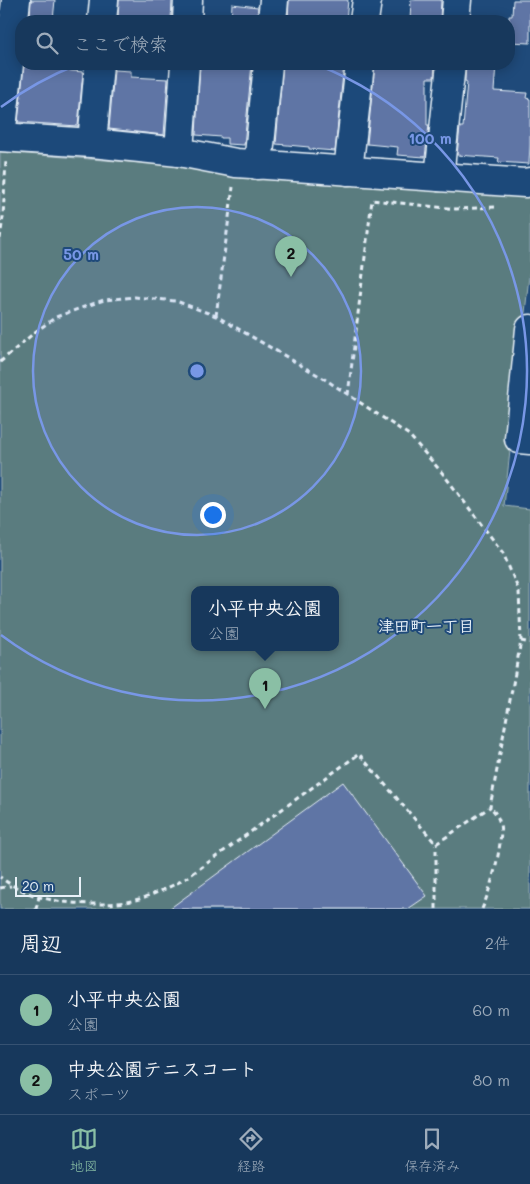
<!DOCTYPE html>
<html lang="ja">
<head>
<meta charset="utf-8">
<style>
	body { margin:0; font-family:Mali,"Klee One",sans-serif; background:#203f62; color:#f1f3f6 }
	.scale { position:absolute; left:15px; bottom:12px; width:66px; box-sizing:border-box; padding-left:5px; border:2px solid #e8f1f8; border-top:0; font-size:14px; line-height:18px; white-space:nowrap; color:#e8f1f8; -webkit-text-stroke:4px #1f4a7a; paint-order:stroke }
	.you { position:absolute; left:212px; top:514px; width:18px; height:18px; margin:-12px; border:4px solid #fff; border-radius:50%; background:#1a73e8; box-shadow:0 0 0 8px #1a73e833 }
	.badge { display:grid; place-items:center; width:32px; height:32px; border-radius:50%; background:#8abfa5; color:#111; font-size:16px; font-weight:700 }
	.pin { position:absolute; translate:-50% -41px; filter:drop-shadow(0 1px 2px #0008) }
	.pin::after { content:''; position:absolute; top:26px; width:18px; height:15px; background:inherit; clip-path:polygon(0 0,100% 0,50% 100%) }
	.popup { position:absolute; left:191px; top:586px; width:148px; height:65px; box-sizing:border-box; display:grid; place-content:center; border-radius:10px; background:#17385c; filter:drop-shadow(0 1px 4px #0005); font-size:16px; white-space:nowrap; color:#9eacbb }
	.popup b { font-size:19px; color:#f1f3f6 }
	.popup::after { content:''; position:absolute; left:50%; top:100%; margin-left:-10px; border:10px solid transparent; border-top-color:#17385c }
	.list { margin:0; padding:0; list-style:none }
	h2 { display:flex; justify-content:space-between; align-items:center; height:65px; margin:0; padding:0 20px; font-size:21px }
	h2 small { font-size:16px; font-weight:400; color:#9eacbb }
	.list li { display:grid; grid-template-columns:32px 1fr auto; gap:15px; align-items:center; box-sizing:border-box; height:70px; padding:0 20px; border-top:1px solid #365272 }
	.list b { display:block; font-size:19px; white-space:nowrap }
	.list p { margin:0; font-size:16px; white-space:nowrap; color:#9eacbb }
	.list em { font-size:16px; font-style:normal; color:#9eacbb }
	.icon { flex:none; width:28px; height:28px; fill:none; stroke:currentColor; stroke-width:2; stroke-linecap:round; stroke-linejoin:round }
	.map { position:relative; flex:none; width:530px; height:909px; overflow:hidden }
	.search { position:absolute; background:#17385c; box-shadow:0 2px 12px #0003; left:15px; right:15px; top:15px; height:55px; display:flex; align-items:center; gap:12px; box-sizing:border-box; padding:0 18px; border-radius:20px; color:#9eacbb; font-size:19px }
	.sheet { height:205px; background:#17385c }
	nav { display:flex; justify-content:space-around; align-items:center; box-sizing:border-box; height:70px; border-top:1px solid #365272; background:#17385c; font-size:14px; color:#9eacbb }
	nav a { display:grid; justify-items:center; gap:2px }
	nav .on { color:#8abfa5 }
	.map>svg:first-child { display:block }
	.green { fill:#5a7b7f; stroke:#a1b6bc; fill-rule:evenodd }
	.building { fill:#5e75a5; stroke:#e8f1f8 }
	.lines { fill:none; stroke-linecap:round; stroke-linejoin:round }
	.minor-casing { stroke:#e8f1f8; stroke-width:31 }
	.path { stroke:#e8f1f8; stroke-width:3; stroke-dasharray:5 4; stroke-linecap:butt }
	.minor { stroke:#1f4a7a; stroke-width:28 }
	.ring { fill:none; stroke:#7897e6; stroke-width:2.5 }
	.labels { text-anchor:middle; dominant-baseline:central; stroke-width:4; stroke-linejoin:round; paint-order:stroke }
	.neighbourhood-label { font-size:16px; font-weight:bold; fill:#e8f1f8; stroke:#1f4a7a }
	.centre { fill:#7897e6; stroke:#1f4a7a; stroke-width:2.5 }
	.ring-label { font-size:15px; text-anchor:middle; font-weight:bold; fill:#7897e6; stroke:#1f4a7a; stroke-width:4; stroke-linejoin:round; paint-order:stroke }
</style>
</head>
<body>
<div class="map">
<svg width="530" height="909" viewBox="0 0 530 909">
	<rect width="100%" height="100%" fill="#1f4a7a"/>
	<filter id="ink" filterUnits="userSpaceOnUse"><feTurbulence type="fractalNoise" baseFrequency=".02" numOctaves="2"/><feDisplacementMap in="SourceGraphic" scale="10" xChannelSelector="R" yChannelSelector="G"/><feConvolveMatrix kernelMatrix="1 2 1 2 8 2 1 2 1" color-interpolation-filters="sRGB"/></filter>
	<g filter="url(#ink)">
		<path class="green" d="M0,152L530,193V267L504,506L530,509V909H0ZM195,590H335V648H195Z"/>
		<g class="building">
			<path d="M31,0H55L53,20L30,19Z"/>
			<path d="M119,0H172L171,20L137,18V20L118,18Z"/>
			<path d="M289,0H348L346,21H288Z"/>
			<path d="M411,0H441L440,21H410Z"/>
			<path d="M513,0H530V43L509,42V16H512Z"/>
			<path d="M232,4L258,7L257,21H231Z"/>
			<path d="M200,64H252L244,145L227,144V138H221V137L196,135Z"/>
			<path d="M283,64H344L335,151L309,149V147L276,144Z"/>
			<path d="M375,64H435L434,78H427V125H429L425,157L397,155L398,147L367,144Z"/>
			<path d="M466,64H496L494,91L527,93L526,98L530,99V144L529,164L498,162L499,158L457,155L460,127H463L467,82L465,81Z"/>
			<path d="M24,66L83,72L78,126L18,122Z"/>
			<path d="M114,70L131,71V77L168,79L164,135L109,129Z"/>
			<path d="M343,782L427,896L408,909H169Z"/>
		</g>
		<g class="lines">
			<defs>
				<g id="minor">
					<path d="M16,0L1,137L92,143L179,152L236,163L525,183L530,182"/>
					<path d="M102,21L104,0"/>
					<path d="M187,21L188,0"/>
					<path d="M272,21L274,0"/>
					<path d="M364,21L367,0"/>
					<path d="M455,21L457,0"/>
					<path d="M92,143L99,64"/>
					<path d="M179,152L185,64"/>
					<path d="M258,165L268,64"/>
					<path d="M348,171L360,64"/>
					<path d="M439,177L451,64"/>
					<path d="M530,329L519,439L530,440"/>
				</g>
			</defs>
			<use href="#minor" class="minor-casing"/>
			<g class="path">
				<path d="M0,239L3,217L6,160"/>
				<path d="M216,316L233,187"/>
				<path d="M0,362L35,332L56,317L81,308L104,300L135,297L176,301L216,316L323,378L409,435L444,475L503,553L519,591L521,641L490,807L436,844L359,754L185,879C170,887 155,894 139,899C125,903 112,904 98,904C62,904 29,899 0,877"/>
				<path d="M348,395L372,200L456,209L497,207"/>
				<path d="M521,641L530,643"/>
				<path d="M0,888L11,886"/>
				<path d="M36,909L39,897"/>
				<path d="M436,909V845"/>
				<path d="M482,909C490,891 504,843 500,824C498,816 495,812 490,807"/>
			</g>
			<use href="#minor" class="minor"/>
		</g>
	</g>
	<circle cx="197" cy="371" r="164" fill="#7897e6" fill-opacity=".12"/>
	<g class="ring">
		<circle cx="197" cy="371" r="164"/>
		<path d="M1 107A329 329 0 0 1 79 64M315 64A329 329 0 1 1 1 635"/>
	</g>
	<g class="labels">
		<g class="neighbourhood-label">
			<text x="426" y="625">津田町一丁目</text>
		</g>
	</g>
	<circle cx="197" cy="371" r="8" class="centre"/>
	<g class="ring-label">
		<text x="430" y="144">100 m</text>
		<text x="81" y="260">50 m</text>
	</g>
</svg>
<div class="scale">20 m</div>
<div class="you"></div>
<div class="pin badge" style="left:265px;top:709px">1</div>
<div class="popup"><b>小平中央公園</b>公園</div>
<div class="pin badge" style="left:291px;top:277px">2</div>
<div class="search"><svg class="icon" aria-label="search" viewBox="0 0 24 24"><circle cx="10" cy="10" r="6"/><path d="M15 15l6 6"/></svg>ここで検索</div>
</div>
<section class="sheet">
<h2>周辺<small>2件</small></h2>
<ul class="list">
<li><span class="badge">1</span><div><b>小平中央公園</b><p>公園</p></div><em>60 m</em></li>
<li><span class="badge">2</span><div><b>中央公園テニスコート</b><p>スポーツ</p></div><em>80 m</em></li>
</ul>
</section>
<nav>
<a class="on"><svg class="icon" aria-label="map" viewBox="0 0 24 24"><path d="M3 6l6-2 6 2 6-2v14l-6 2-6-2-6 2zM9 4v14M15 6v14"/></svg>地図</a>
<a><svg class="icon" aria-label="directions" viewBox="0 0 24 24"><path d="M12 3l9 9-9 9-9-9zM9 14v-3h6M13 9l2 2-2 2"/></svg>経路</a>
<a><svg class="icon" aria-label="saved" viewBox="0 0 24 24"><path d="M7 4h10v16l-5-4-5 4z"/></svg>保存済み</a>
</nav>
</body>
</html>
